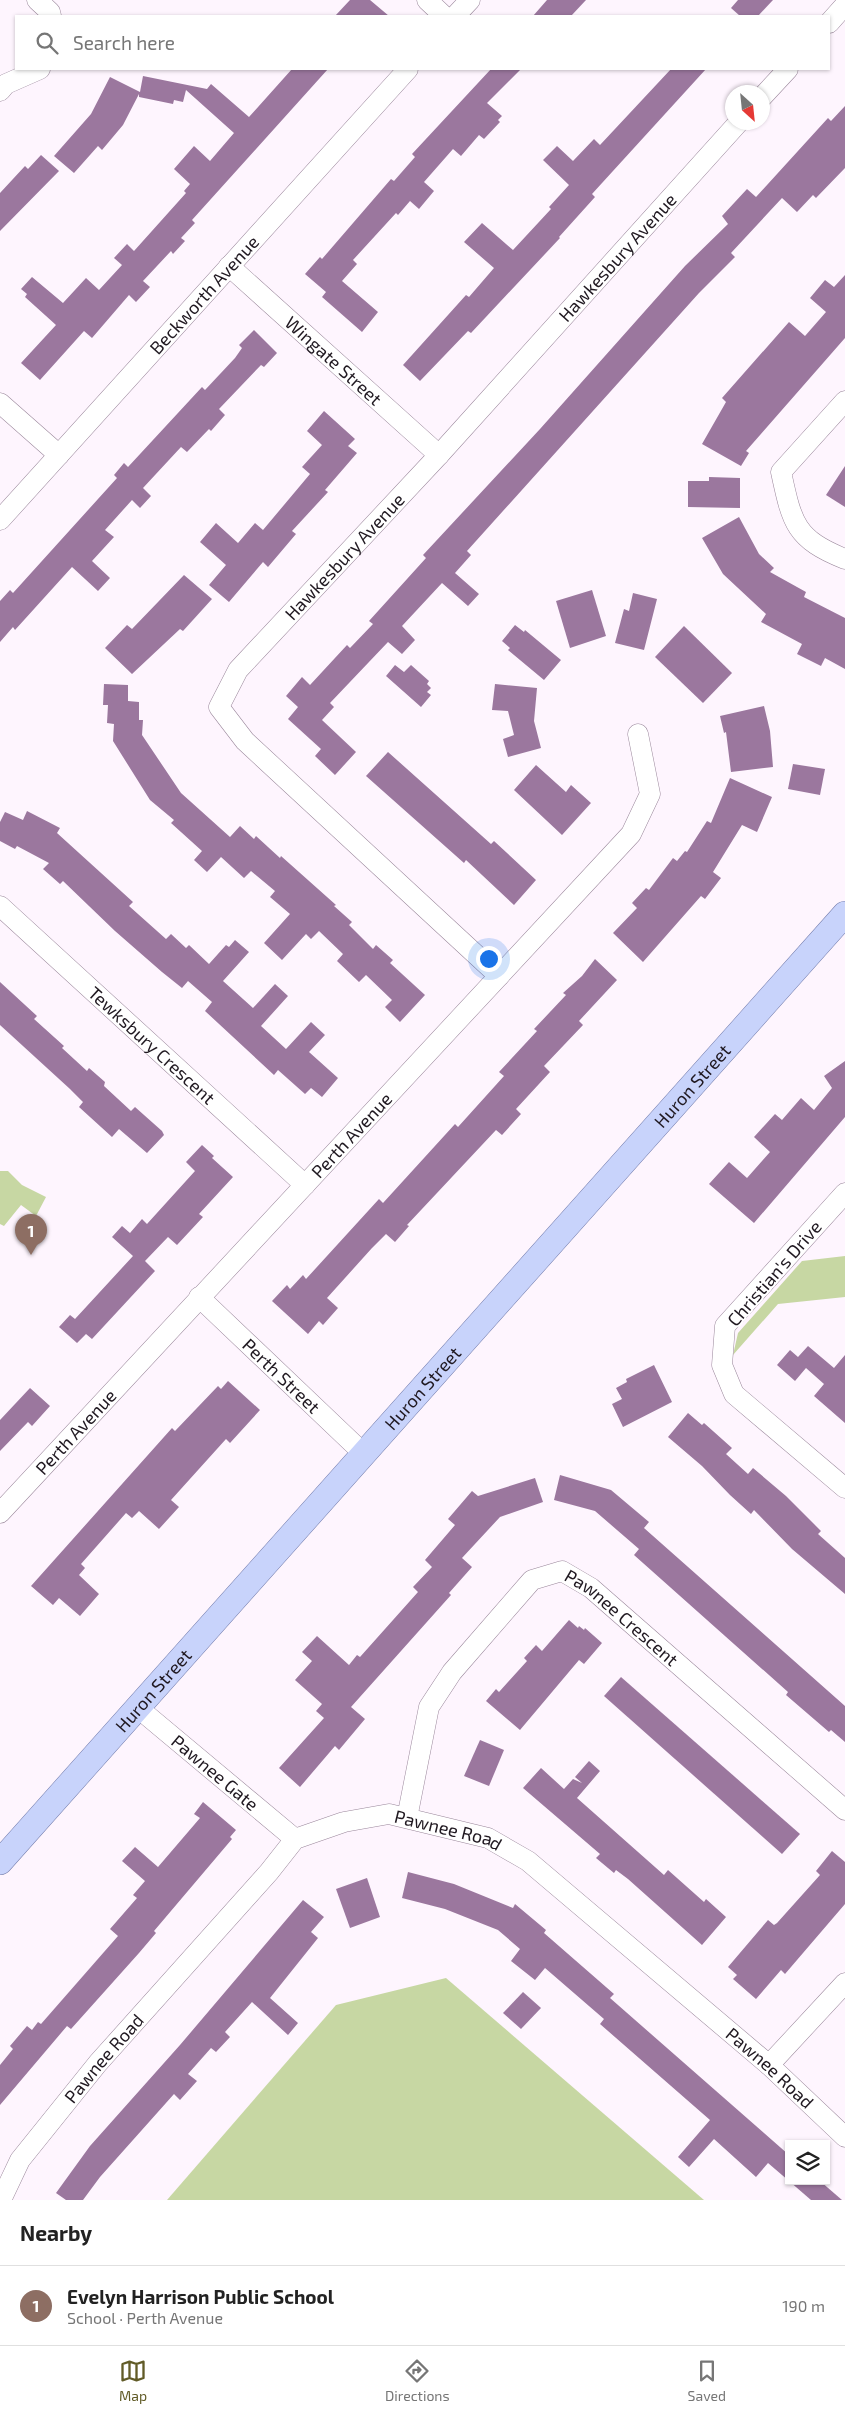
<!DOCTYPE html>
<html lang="en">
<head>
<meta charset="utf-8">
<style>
	body { margin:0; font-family:"Exo 2",sans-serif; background:#f6f6f6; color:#222 }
	.controls { position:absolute; right:15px; bottom:15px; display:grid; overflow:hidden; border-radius:0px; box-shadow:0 1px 4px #0004 }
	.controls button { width:45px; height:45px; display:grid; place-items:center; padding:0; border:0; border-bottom:1px solid #e0e0e0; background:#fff; color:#222; font:25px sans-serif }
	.compass { position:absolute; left:725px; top:85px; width:45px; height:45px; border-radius:50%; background:#fff; box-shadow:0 1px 4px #0004; rotate:153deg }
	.you { position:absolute; left:488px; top:958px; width:18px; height:18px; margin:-12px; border:4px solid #fff; border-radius:50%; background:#1a73e8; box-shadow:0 0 0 8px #1a73e833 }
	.badge { display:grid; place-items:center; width:32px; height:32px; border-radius:50%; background:#615b27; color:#fff; font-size:16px; font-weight:700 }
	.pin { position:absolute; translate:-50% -41px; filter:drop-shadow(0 1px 2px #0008) }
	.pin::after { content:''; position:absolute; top:26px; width:18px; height:15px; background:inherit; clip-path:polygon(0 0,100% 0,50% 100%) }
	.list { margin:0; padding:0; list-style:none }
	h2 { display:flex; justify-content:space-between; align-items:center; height:65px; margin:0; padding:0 20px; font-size:21px }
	h2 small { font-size:16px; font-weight:400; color:#767676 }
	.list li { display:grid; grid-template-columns:32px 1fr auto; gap:15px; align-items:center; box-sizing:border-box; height:80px; padding:0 20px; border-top:1px solid #e0e0e0 }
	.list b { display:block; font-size:19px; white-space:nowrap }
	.list p { margin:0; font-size:16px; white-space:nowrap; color:#767676 }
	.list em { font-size:16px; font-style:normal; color:#767676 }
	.icon { flex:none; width:28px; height:28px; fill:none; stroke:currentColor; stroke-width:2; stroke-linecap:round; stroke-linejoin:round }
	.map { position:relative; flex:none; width:845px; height:2200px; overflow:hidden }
	.search { position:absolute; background:#fff; box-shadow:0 1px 4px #0004; left:15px; right:15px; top:15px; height:55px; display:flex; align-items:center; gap:12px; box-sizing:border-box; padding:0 18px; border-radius:0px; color:#767676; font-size:19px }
	.sheet { height:145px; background:#fff }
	nav { display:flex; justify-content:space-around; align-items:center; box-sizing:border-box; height:70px; border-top:1px solid #e0e0e0; background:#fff; font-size:14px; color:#767676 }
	nav a { display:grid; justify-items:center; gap:2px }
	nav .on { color:#615b27 }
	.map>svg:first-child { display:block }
	.green { fill:#c7d7a3 }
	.building { fill:#9b779e }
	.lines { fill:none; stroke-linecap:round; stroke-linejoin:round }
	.minor-casing { stroke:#9a879b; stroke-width:21 }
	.major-casing { stroke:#767fad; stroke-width:26 }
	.minor { stroke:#fff; stroke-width:20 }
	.major { stroke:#c8d3fb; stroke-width:25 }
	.labels { text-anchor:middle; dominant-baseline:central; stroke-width:4; stroke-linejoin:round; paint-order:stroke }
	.street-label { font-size:18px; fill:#201921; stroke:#fff }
</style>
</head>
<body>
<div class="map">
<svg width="845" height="2200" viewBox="0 0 845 2200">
	<rect width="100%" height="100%" fill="#fef5fe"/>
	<g class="green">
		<path d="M8,1171L22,1185L46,1197L36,1216L21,1205L4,1226L0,1224V1171Z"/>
		<path d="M845,1256V1297L778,1304L733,1355L738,1333L802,1261Z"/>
		<path d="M446,1978L704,2200H167L336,2005Z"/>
	</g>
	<g class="building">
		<path d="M350,0H370L389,16H335Z"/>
		<path d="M547,0H586L571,16H533Z"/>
		<path d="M738,0H773L758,16H740L731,8Z"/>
		<path d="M292,69H328L192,220L195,223L181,238L185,241L173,254L171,251L143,281L150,287L136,302L129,295L92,338L84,331L40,380L21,363L56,325L25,297L27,294L21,289L32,277L63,303L86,278L99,290L122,265L114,258L127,244L134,251L186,193L184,191L190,184L174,169L194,146L210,161L234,133L186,90L183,102L174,100L173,104L139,97V94L123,125L102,150L98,146L74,173L54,156L91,114L110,77L140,92L143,76L207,89L211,84L249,117Z"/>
		<path d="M491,69H521L487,103L502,116L498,120L500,122L484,139L479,135L461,156L453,149L424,182L434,191L419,209L410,201L398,215L396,213L353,260L357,264L342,281L378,312L362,332L322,297L326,292L305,274L320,257L322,259L391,179L394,181L415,157L412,154Z"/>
		<path d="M671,69H706L592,194L595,197L559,237L560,238L471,333L468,331L420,381L403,365L466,295L469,297L494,268L464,242L482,223L513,250L551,209L549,207L569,185L543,160L557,146L573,161L594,139L600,145Z"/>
		<path d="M845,106V168L816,198L813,195L797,212L782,198L731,253L735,257L699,293L467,551L471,555L455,573L479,594L468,606L442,583L402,626L415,640L402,654L388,642L330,703L334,707L322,720L356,752L335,775L315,756L321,749L288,719L298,707L286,696L302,677L310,685L347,645L350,648L373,624L369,621L426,558L423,555L540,429L685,266L728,224L722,216L747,189L756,197L828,118L831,121Z"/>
		<path d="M41,155L59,171L0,231V193L25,166L28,169Z"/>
		<path d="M845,275V338L746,451L749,453L741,466L702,444L726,402L722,398L789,322L805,336L826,312L810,298L825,280L834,287Z"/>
		<path d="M254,330L277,353L264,367L261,365L219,409L225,415L211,431L209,429L187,452L181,447L143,488L151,496L140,508L132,500L105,530L114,537L92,561L110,578L98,591L72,567L15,630L13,627L0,642V601L10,590L13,593L117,478L114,475L124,463L128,467L202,387L205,390L235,358L242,348L239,345Z"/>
		<path d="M324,411L355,439L348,446L357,453L325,490L328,492L292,531L296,534L268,567L263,562L229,602L209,585L226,565L200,542L216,523L238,543L255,523L263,530L310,474L302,467L322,445L307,431Z"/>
		<path d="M845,466V507L826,495Z"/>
		<path d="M709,477L740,478V508L688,507V481H709Z"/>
		<path d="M739,517L759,554L774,568L770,572L806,592L804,597L845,618V669L825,658L821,666L797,654L802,644L761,622L766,614L723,574L702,538Z"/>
		<path d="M184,575L212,599L183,631L180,629L132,674L105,648L127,625L132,629Z"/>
		<path d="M592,590L606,636L570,648L556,601Z"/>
		<path d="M633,593L657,599L644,650L615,643L624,609L629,611Z"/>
		<path d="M515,625L524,632L525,630L561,660L544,680L508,650L510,648L502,641Z"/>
		<path d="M684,626L732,673L703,703L655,657Z"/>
		<path d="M395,665L404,672L411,665L429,681L427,684L431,688L427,692L431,695L421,707L386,676Z"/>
		<path d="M104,684L128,685V701L139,702V720H143L142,735L181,793L230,837L240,826L254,839L256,836L280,858L281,856L336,905L334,906L352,922L349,925L373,949L376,945L393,960L390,963L425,995L400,1022L385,1007L392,1000L366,975L359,982L337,961L343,954L319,931L311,939L306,934L282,960L264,943L290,914L270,897L275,891L251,871L244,878L221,857L207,872L194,860L202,851L171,823L174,820L150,800L113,741L114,724L107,723L108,705H103Z"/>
		<path d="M495,684L537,688L534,721L541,748L508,757L503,739L514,735L508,711L492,710Z"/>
		<path d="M764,706L770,731L773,767L731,772L726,732L724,733L720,716Z"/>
		<path d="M388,752L491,844L494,841L536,880L514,905L466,860L464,863L366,776Z"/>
		<path d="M793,764L825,769L820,795L788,789Z"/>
		<path d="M536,765L566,792L571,785L591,803L562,835L514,790Z"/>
		<path d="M730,778L772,797L757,832L742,825L713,872L721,878L705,899L701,896L643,962L613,933L637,908L632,903L646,888L649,890L673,858L677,861L685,851L687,852L707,821L711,823Z"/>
		<path d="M27,811L60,828L57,833L133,902L129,906L166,939L171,934L186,948L189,945L209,964L226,945L229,947L235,940L249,952L223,981L253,1008L275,984L288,996L261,1026L286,1049L311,1022L325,1035L309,1052L338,1078L322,1097L311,1088L305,1094L278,1070L274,1075L205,1011L212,1002L188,981L182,988L162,972L115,931L63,881L60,884L43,869L49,863L17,846L15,849L0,841V822L5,812L23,820Z"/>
		<path d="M595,959L617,980L579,1021L583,1025L544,1066L550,1072L516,1109L521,1114L502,1135L496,1130L407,1225L409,1226L395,1242L386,1234L372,1248L327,1298L338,1308L323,1325L319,1321L308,1334L272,1301L287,1285L290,1289L303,1275L306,1279L379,1199L383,1203L455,1124L458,1127L504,1076L499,1072L537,1031L534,1029L566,995L563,993L582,976Z"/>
		<path d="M0,982L37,1016L34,1019L64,1046L62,1048L87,1071L89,1068L105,1082L104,1086L131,1111L135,1107L162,1131L164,1135L147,1153L119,1129L112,1137L79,1107L83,1102L70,1089L0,1025Z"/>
		<path d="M845,1061V1117L754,1223L709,1184L729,1162L747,1178L770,1152L754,1137L775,1114L782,1120L801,1098L814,1110L832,1088L824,1076Z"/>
		<path d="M202,1145L214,1156L212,1158L233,1177L199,1214L203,1217L177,1245L168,1237L145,1261L155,1271L92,1339L86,1334L77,1343L59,1327L70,1315L75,1319L133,1256L112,1237L122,1226L130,1233L142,1219L147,1224L195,1171L186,1162Z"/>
		<path d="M808,1346L834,1368L845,1355V1423L814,1396L824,1384L806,1368L795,1381L777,1365L790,1350L798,1357Z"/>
		<path d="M654,1365L672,1402L623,1427L612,1404L622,1399L616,1388L627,1382L626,1379Z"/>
		<path d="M228,1381L260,1410L230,1443L226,1439L171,1500L179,1507L159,1529L139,1511L132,1518L126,1513L81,1564L85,1568L79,1575L99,1594L80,1616L59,1598L53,1605L31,1586L172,1428L175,1431L218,1386L221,1389Z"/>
		<path d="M30,1388L50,1406L32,1426L28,1422L0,1451V1420Z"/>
		<path d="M688,1413L702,1425L704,1423L732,1448L726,1454L748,1474L753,1468L786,1496L821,1531L818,1534L845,1558V1594L792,1549L754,1510L751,1514L730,1495L702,1466L668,1437Z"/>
		<path d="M560,1475L611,1490L649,1522L644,1528L845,1706V1742L831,1730L829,1732L786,1695L788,1692L634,1555L639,1549L595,1511L554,1500Z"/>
		<path d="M535,1478L543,1502L500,1517L462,1558L472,1567L449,1593L451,1595L351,1707L365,1719L339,1750L335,1746L300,1787L279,1768L324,1718L316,1711L322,1704L295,1680L312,1661L302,1652L317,1636L349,1665L357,1655L360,1657L418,1592L413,1587L432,1567L425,1560L455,1525L448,1519L472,1491L478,1496Z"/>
		<path d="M569,1620L578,1628L579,1626L584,1630L585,1628L602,1643L584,1664L579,1660L520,1730L486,1701L496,1689L499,1692L527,1661L524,1658L536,1645L542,1651Z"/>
		<path d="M621,1677L800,1834L782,1854L604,1696Z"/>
		<path d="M480,1740L504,1750L489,1786L464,1776Z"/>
		<path d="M589,1761L600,1771L577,1798L664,1875L668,1870L704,1902L706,1899L726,1917L702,1945L628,1879L616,1870L614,1873L596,1858L600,1854L523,1788L541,1768L564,1789L573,1779L582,1783L575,1777Z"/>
		<path d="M203,1802L236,1830L230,1837L232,1839L154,1931L156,1933L139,1953L71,2029L67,2026L0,2105V2065L13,2049L10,2046L27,2026L32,2030L38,2022L41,2024L118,1936L110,1929L137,1898L133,1895L145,1881L122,1861L135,1847L158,1867L200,1818L194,1814Z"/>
		<path d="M832,1851L845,1862V1904L785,1974L781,1970L756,1999L733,1979L737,1975L728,1967L768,1920L774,1925L777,1923L820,1875L816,1871Z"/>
		<path d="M408,1872L454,1884L513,1908L515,1904L546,1930L544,1933L614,1994L610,1998L789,2155V2181L768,2163L756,2177L714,2139L689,2167L678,2157L710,2120L600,2024L604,2019L545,1968L535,1980L511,1961L520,1949L498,1930L445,1909L402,1898Z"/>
		<path d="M367,1878L380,1917L350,1928L336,1889Z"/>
		<path d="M303,1900L324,1917L311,1932L318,1938L270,1998L298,2023L288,2035L252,2002L225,2032L230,2037L216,2052L211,2048L188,2074L197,2081L180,2100L174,2094L100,2177L83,2200H66L56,2193L90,2146L180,2045Z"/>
		<path d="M523,1992L541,2008L521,2029L503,2013Z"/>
		<path d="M789,2181H820L842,2200H811Z"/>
	</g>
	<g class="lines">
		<defs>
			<g id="minor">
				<path d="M37,0L50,12L51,16"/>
				<path d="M427,0L444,16"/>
				<path d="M455,16L470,0"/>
				<path d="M829,23L845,5"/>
				<path d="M0,91L6,84L40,69"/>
				<path d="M762,97L788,69"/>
				<path id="s1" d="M229,266L439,455"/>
				<path d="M845,401L781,472C792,523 795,539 845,559"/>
				<path d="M0,403L59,455"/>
				<path id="s2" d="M0,520L408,69"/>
				<path id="s3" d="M0,906L305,1185"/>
				<path id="s4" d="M499,976L245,741L219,707L238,670L439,455L739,122"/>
				<path d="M845,1193L725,1326L722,1365L734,1394L845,1488"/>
				<path id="s5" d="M199,1297L363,1453"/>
				<path id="s6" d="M0,1513L631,834L650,794L638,734"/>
				<path id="s7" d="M137,1707L295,1839"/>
				<path id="s8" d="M407,1818L429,1707L452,1672L532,1580L562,1571L591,1588L845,1810"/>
				<path d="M769,2065L845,1983"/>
				<path id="s9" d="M1,2200L20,2160L98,2063L269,1872L295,1839L344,1822L389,1814L488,1838L528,1861L769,2065L845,2137"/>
			</g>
			<g id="major">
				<path id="s10" d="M0,1862L845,914"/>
			</g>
		</defs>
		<use href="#minor" class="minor-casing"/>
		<use href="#major" class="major-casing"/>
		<use href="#minor" class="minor"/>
		<use href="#major" class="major"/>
	</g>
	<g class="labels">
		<g class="street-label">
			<text stroke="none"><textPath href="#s4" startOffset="991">Hawkesbury Avenue</textPath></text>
			<text stroke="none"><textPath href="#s2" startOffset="304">Beckworth Avenue</textPath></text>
			<text stroke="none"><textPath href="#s1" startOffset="141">Wingate Street</textPath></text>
			<text stroke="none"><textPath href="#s4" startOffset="586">Hawkesbury Avenue</textPath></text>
			<text stroke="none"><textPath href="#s3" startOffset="206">Tewksbury Crescent</textPath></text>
			<text stroke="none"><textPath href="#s10" startOffset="1040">Huron Street</textPath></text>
			<text stroke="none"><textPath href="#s6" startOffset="516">Perth Avenue</textPath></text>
			<text transform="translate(774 1273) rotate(-49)">Christian's Drive</text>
			<text stroke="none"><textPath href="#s5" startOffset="114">Perth Street</textPath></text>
			<text stroke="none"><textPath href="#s10" startOffset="635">Huron Street</textPath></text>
			<text stroke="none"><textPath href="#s6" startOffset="111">Perth Avenue</textPath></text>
			<text stroke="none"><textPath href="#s8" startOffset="384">Pawnee Crescent</textPath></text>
			<text stroke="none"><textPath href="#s10" startOffset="230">Huron Street</textPath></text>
			<text stroke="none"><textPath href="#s7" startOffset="102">Pawnee Gate</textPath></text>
			<text stroke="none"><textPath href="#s9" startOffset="626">Pawnee Road</textPath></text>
			<text stroke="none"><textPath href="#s9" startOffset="176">Pawnee Road</textPath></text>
			<text stroke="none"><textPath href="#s9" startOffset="1031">Pawnee Road</textPath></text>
		</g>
	</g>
</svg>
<div class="controls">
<button><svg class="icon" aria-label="layers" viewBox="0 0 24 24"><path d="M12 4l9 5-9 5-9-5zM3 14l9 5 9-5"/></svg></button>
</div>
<svg class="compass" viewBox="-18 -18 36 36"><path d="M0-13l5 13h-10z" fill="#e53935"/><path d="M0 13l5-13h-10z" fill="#767676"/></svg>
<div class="you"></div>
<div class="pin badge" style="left:31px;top:1255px;background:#8d6e63">1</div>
<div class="search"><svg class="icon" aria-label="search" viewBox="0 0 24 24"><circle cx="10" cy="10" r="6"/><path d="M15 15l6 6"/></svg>Search here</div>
</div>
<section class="sheet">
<h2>Nearby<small></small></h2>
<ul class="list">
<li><span class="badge" style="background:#8d6e63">1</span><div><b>Evelyn Harrison Public School</b><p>School · Perth Avenue</p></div><em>190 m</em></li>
</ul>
</section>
<nav>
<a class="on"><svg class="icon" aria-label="map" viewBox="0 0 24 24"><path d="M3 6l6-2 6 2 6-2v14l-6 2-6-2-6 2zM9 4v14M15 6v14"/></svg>Map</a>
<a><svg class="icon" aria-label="directions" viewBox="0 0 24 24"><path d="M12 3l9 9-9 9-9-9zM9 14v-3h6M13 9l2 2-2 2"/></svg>Directions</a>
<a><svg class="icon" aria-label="saved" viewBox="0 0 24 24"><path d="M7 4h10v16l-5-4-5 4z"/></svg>Saved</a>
</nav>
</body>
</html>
